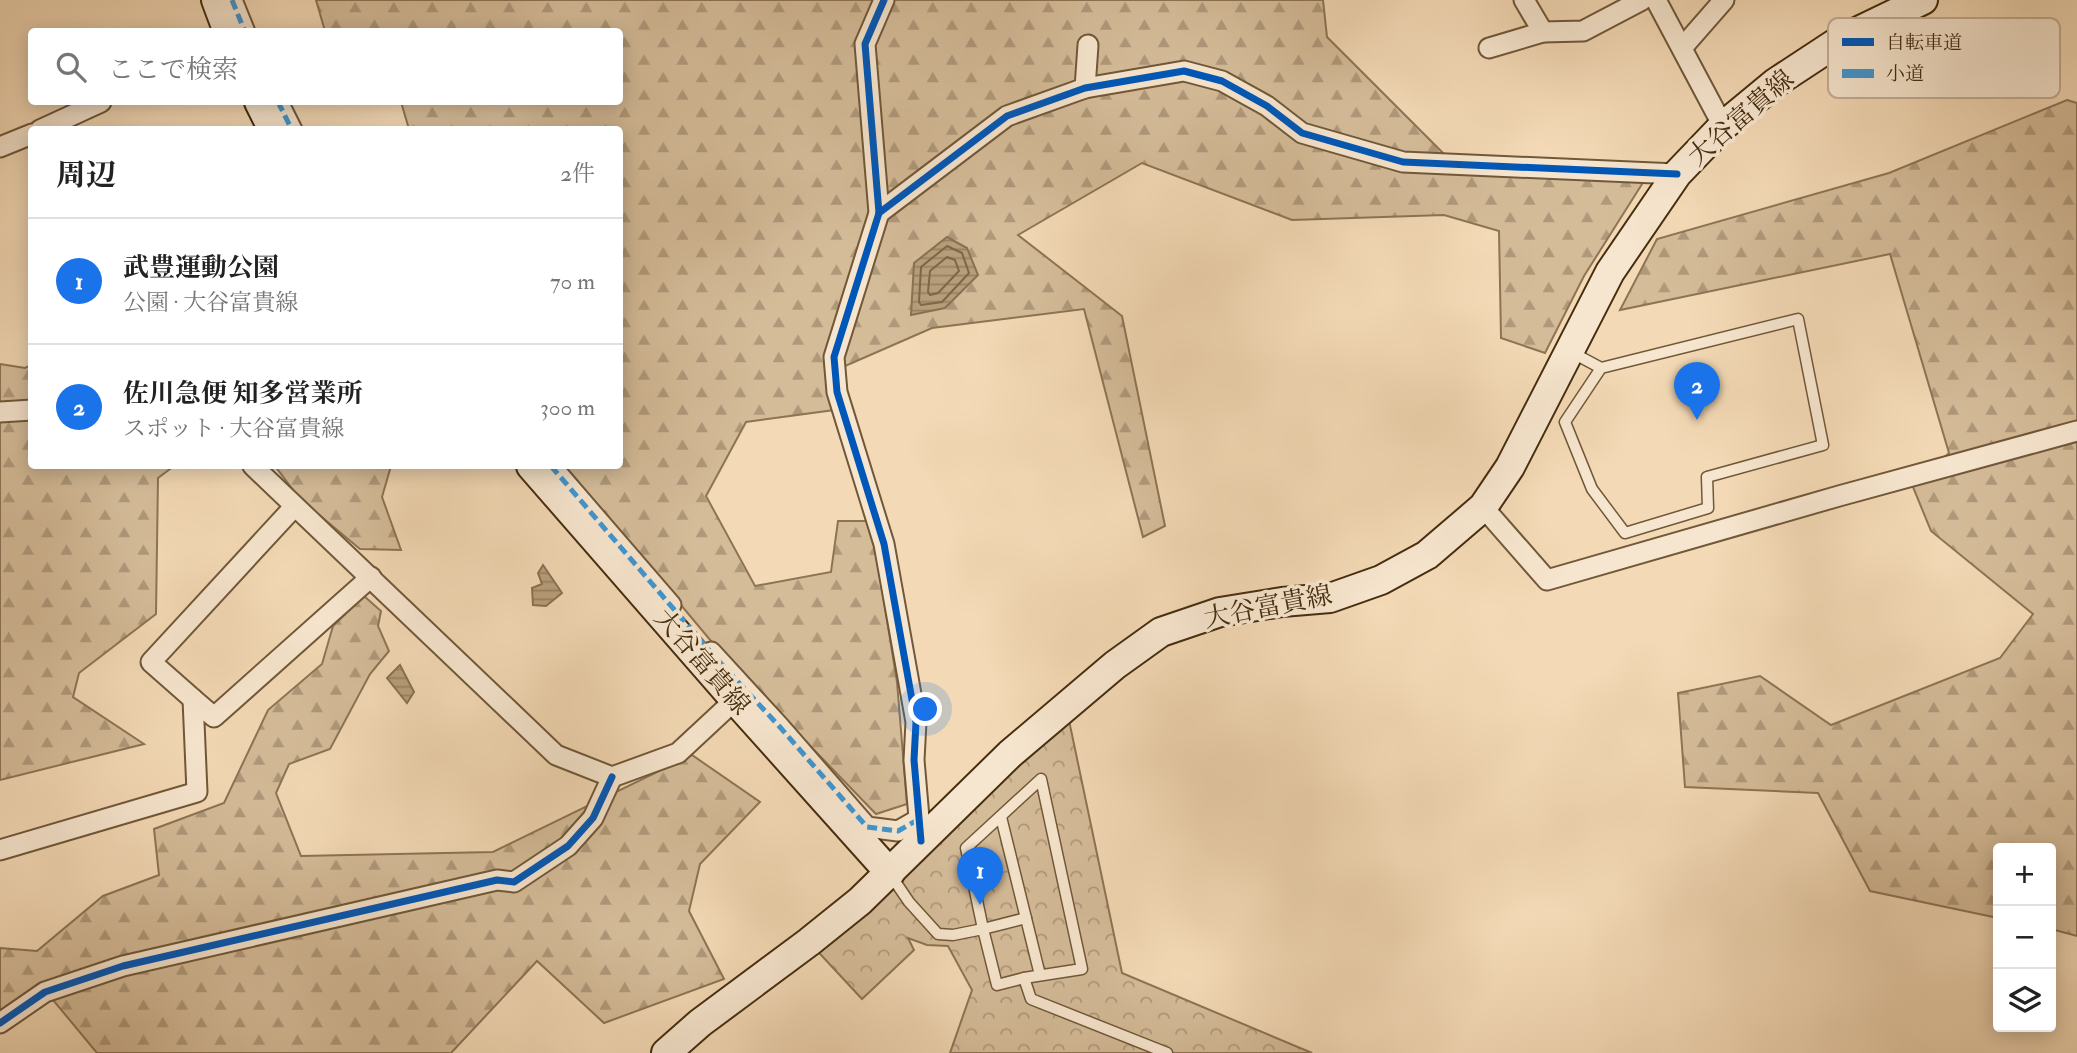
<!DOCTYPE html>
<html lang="ja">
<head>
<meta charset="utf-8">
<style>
	body { margin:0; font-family:"IM FELL Double Pica","Noto Serif JP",serif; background:#f2f2f2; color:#222 }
	.controls { position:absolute; right:21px; bottom:21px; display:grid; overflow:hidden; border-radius:7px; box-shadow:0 4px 18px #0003 }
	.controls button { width:63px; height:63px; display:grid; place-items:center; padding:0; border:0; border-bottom:2px solid #e0e0e0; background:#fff; color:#222; font:35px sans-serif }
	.you { position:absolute; left:926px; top:710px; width:24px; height:24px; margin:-18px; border:5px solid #fff; border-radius:50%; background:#1a73e8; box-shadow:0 0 0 10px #1a73e833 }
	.badge { display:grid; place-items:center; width:46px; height:46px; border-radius:50%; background:#1a73e8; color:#fff; font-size:23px; font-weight:700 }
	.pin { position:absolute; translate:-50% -58px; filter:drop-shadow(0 2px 4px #0008) }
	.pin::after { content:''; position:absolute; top:37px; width:24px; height:21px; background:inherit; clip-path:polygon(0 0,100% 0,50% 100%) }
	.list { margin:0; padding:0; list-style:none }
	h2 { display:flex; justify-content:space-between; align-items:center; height:91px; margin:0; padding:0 28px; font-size:30px }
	h2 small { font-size:23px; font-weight:400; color:#767676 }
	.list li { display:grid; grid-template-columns:46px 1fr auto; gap:21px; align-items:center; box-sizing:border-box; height:126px; padding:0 28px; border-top:2px solid #e0e0e0 }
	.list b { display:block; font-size:26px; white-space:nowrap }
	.list p { margin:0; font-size:23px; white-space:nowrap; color:#767676 }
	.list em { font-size:23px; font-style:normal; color:#767676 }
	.icon { flex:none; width:38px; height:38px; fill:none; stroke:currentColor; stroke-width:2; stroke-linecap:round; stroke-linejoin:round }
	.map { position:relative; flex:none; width:2077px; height:1053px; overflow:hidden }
	.search { position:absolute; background:#fff; box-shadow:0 4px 18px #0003; left:28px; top:28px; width:595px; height:77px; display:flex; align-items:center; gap:18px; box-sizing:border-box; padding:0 24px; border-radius:7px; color:#767676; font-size:26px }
	.panel { position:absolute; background:#fff; box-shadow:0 4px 18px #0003; left:28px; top:126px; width:595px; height:343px; border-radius:7px }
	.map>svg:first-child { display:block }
	.forest { fill:url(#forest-firs); stroke:#8d7454; stroke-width:2 }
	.park { fill:url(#park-crowns); stroke:#8d7454; stroke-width:2 }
	.water { fill:url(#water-rules); stroke:#8a7150; stroke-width:2 }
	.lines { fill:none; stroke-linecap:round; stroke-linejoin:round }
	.shore { stroke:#7e6645; stroke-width:2 }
	.lane-casing { stroke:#705838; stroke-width:13 }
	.street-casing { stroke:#705838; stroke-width:23 }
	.secondary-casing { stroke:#452d0e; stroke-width:32 }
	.lane { stroke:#f7e6cf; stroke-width:10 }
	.street { stroke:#f7e6cf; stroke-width:19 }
	.secondary { stroke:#f7e6cf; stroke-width:28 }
	.quiet { stroke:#4096d2; stroke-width:5; stroke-dasharray:10 5; stroke-linecap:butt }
	.cycleway-casing { stroke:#f7e6cf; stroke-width:11 }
	.cycleway { stroke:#0057b8; stroke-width:7 }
	.labels { text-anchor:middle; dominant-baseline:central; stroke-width:7; stroke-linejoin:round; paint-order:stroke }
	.street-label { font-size:26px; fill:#452d0e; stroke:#f7e6cf }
	.key { fill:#f7e6cf; stroke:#c2ae95; stroke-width:2 }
	.key-label { font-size:19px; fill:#452d0e }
</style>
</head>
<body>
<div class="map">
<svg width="2077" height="1053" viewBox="0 0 2077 1053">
	<defs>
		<pattern id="forest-firs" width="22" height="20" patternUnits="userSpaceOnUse" patternTransform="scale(1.75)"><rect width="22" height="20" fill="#d5bc99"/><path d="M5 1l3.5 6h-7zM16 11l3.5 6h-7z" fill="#af997b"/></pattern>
		<pattern id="park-crowns" width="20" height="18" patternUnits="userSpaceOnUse" patternTransform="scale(1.75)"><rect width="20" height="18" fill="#d5bc99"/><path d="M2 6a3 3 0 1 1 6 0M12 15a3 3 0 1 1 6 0" fill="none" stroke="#af997b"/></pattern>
		<pattern id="water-rules" width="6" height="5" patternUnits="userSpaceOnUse" patternTransform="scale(1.75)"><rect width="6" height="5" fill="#b89f7c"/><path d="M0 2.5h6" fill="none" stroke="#978264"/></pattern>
	</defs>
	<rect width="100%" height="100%" fill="#f3d9b5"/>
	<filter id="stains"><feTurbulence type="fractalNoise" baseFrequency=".00286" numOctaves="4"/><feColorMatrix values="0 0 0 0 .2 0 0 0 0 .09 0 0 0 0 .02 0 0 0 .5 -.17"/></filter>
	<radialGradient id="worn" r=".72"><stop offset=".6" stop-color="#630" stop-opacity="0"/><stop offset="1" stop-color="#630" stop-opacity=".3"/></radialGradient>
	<g class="forest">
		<path d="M316,0H1323L1327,37L1460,170L1644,181L1584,276L1545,353L1501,338L1499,231L1444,215L1292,220L1142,163L1018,235L1122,316L1165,526L1143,537L1084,309L932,328L845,366L834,410L746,422L706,496L755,586L831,572L838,521H871L897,682L907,804L876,814L726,659L565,466H620V130L409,129L401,102H620V32L325,31Z"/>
		<path d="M2067,100L2077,103V936L2051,929V848H1998V918L1870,891L1818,793L1685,787L1678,693L1760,676L1831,725L2000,658L2033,614L1931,531L1913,487L1949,453L1890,254L1620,310L1657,239L1889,173Z"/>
		<path d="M0,364L25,368L31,365L32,466H174L158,478L156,614L79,673L73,697L144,744L0,780Z"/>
		<path d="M275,466H391L382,497L401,550L360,549L300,499Z"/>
		<path d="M364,596L381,611L378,626L389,651L370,674L330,749L289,764L276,793L301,856L493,852L692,755L760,802L700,864L689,911L724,979L604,1023L537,961L451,1053H97L39,983L0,1011V948L37,951L103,896L159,875L154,829L224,803L268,710L322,664L333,626Z"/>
	</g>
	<path class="park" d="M1066,706L1122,973L1312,1053H950L972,990L948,946L927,945L908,938L914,950L862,999L809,942Z"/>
	<g class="water">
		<path d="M947,237L967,248L978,275L945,308L911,315L914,263Z"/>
		<path d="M543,565L562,593L546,606L533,605L532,588L542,584L538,573Z"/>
		<path d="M400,665L414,692L407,703L387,678Z"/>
	</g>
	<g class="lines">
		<g class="shore">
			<path d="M947,246L962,253L969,273L942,302L921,305L919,302L921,267Z"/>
			<path d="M947,257L955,260L959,271L938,293L930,295L928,292L930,271Z"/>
		</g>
		<defs>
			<g id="lane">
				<path d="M1573,353L1601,368L1798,319L1823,445L1707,477L1708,508L1625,533L1592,489L1565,422L1601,368"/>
				<path d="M1001,817L1040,975"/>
				<path d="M890,874L909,902L938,934L953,935L983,929L997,985L1024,978L1031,999L1167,1053"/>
				<path d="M1024,978L1082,969L1041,779L966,848L983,929L1026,918"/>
			</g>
			<g id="street">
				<path d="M232,0L245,32"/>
				<path d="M884,0L865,44L879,213L834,357L837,392L884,544L916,722L914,760L921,841"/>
				<path d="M1524,0L1543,32"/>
				<path d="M1656,0L1723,126"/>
				<path d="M1489,48L1543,32L1583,31L1642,0"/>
				<path d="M1682,48L1724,0"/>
				<path d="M1085,88L1088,45"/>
				<path d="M278,102L292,130"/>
				<path d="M40,130L101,102"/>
				<path d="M0,147L32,134"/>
				<path d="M879,213L1007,116L1085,88L1184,71L1222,81L1267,106L1302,133L1403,162L1677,174"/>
				<path d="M0,412L32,410"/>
				<path d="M253,466L556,755L612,777L678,753L735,700"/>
				<path d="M551,466L671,605"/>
				<path d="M1483,507L1547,580L1839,496L2077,431"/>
				<path d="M711,652L779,726L867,827L898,831L919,819"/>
				<path d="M193,699L151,662L294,507"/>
				<path d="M0,850L197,792L193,699L214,717L371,577"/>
				<path d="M0,1023L45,992L123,966L497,880L514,882L568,846L593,818L612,777"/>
			</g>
			<g id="secondary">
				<path d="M216,0L228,32"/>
				<path d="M259,102L273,130"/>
				<path d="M531,466L735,700L890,873"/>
				<path d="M666,1053L700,1023L809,942L860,901L1010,754L1115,665L1161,632L1220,612L1282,602L1330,598L1381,580L1427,555L1483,507L1510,467L1610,272L1677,174L1723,126L1775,83L1842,39L1923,0"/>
			</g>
		</defs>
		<use href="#lane" class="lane-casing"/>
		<use href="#street" class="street-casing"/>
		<use href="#secondary" class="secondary-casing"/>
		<use href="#lane" class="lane"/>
		<use href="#street" class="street"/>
		<use href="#secondary" class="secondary"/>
		<g class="quiet">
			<path d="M232,0L245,32"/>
			<path d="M278,102L292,130"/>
			<path d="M551,466L714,656L779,726L867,827L898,831L919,819"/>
		</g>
		<defs>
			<g id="cycleway">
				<path d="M884,0L865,44L879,213L834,357L837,392L884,544L916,722L914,760L921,841"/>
				<path d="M879,213L1007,116L1085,88L1184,71L1222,81L1267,106L1302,133L1403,162L1677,174"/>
				<path d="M0,1023L45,992L123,966L497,880L514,882L568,846L593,818L612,777"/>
			</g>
		</defs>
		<use href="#cycleway" class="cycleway-casing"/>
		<use href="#cycleway" class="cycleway"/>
	</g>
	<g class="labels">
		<g class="street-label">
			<text transform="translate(1741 118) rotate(-41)">大谷富貴線</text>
			<text transform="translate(1268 607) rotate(-11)">大谷富貴線</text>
			<text transform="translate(702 662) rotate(49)">大谷富貴線</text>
		</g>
	</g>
	<rect x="1828" y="18" width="232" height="80" rx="10" class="key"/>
	<rect x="1842" y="38" width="32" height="8" fill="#0057b8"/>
	<rect x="1842" y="69" width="32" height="9" fill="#4096d2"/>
	<g class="key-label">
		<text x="1886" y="49">自転車道</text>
		<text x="1886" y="80">小道</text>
	</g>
	<rect width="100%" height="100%" filter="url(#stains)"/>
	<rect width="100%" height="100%" fill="url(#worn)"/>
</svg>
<div class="controls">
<button>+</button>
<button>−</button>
<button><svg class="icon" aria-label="layers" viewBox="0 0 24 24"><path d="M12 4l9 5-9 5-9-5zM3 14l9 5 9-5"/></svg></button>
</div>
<div class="you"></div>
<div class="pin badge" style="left:980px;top:905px">1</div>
<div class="pin badge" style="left:1697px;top:420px">2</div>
<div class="search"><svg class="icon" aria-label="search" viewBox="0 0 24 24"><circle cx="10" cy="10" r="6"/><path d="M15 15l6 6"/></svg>ここで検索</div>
<section class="panel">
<h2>周辺<small>2件</small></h2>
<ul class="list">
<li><span class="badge">1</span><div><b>武豊運動公園</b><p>公園 · 大谷富貴線</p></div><em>70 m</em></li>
<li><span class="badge">2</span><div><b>佐川急便 知多営業所</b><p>スポット · 大谷富貴線</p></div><em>300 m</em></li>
</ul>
</section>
</div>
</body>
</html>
